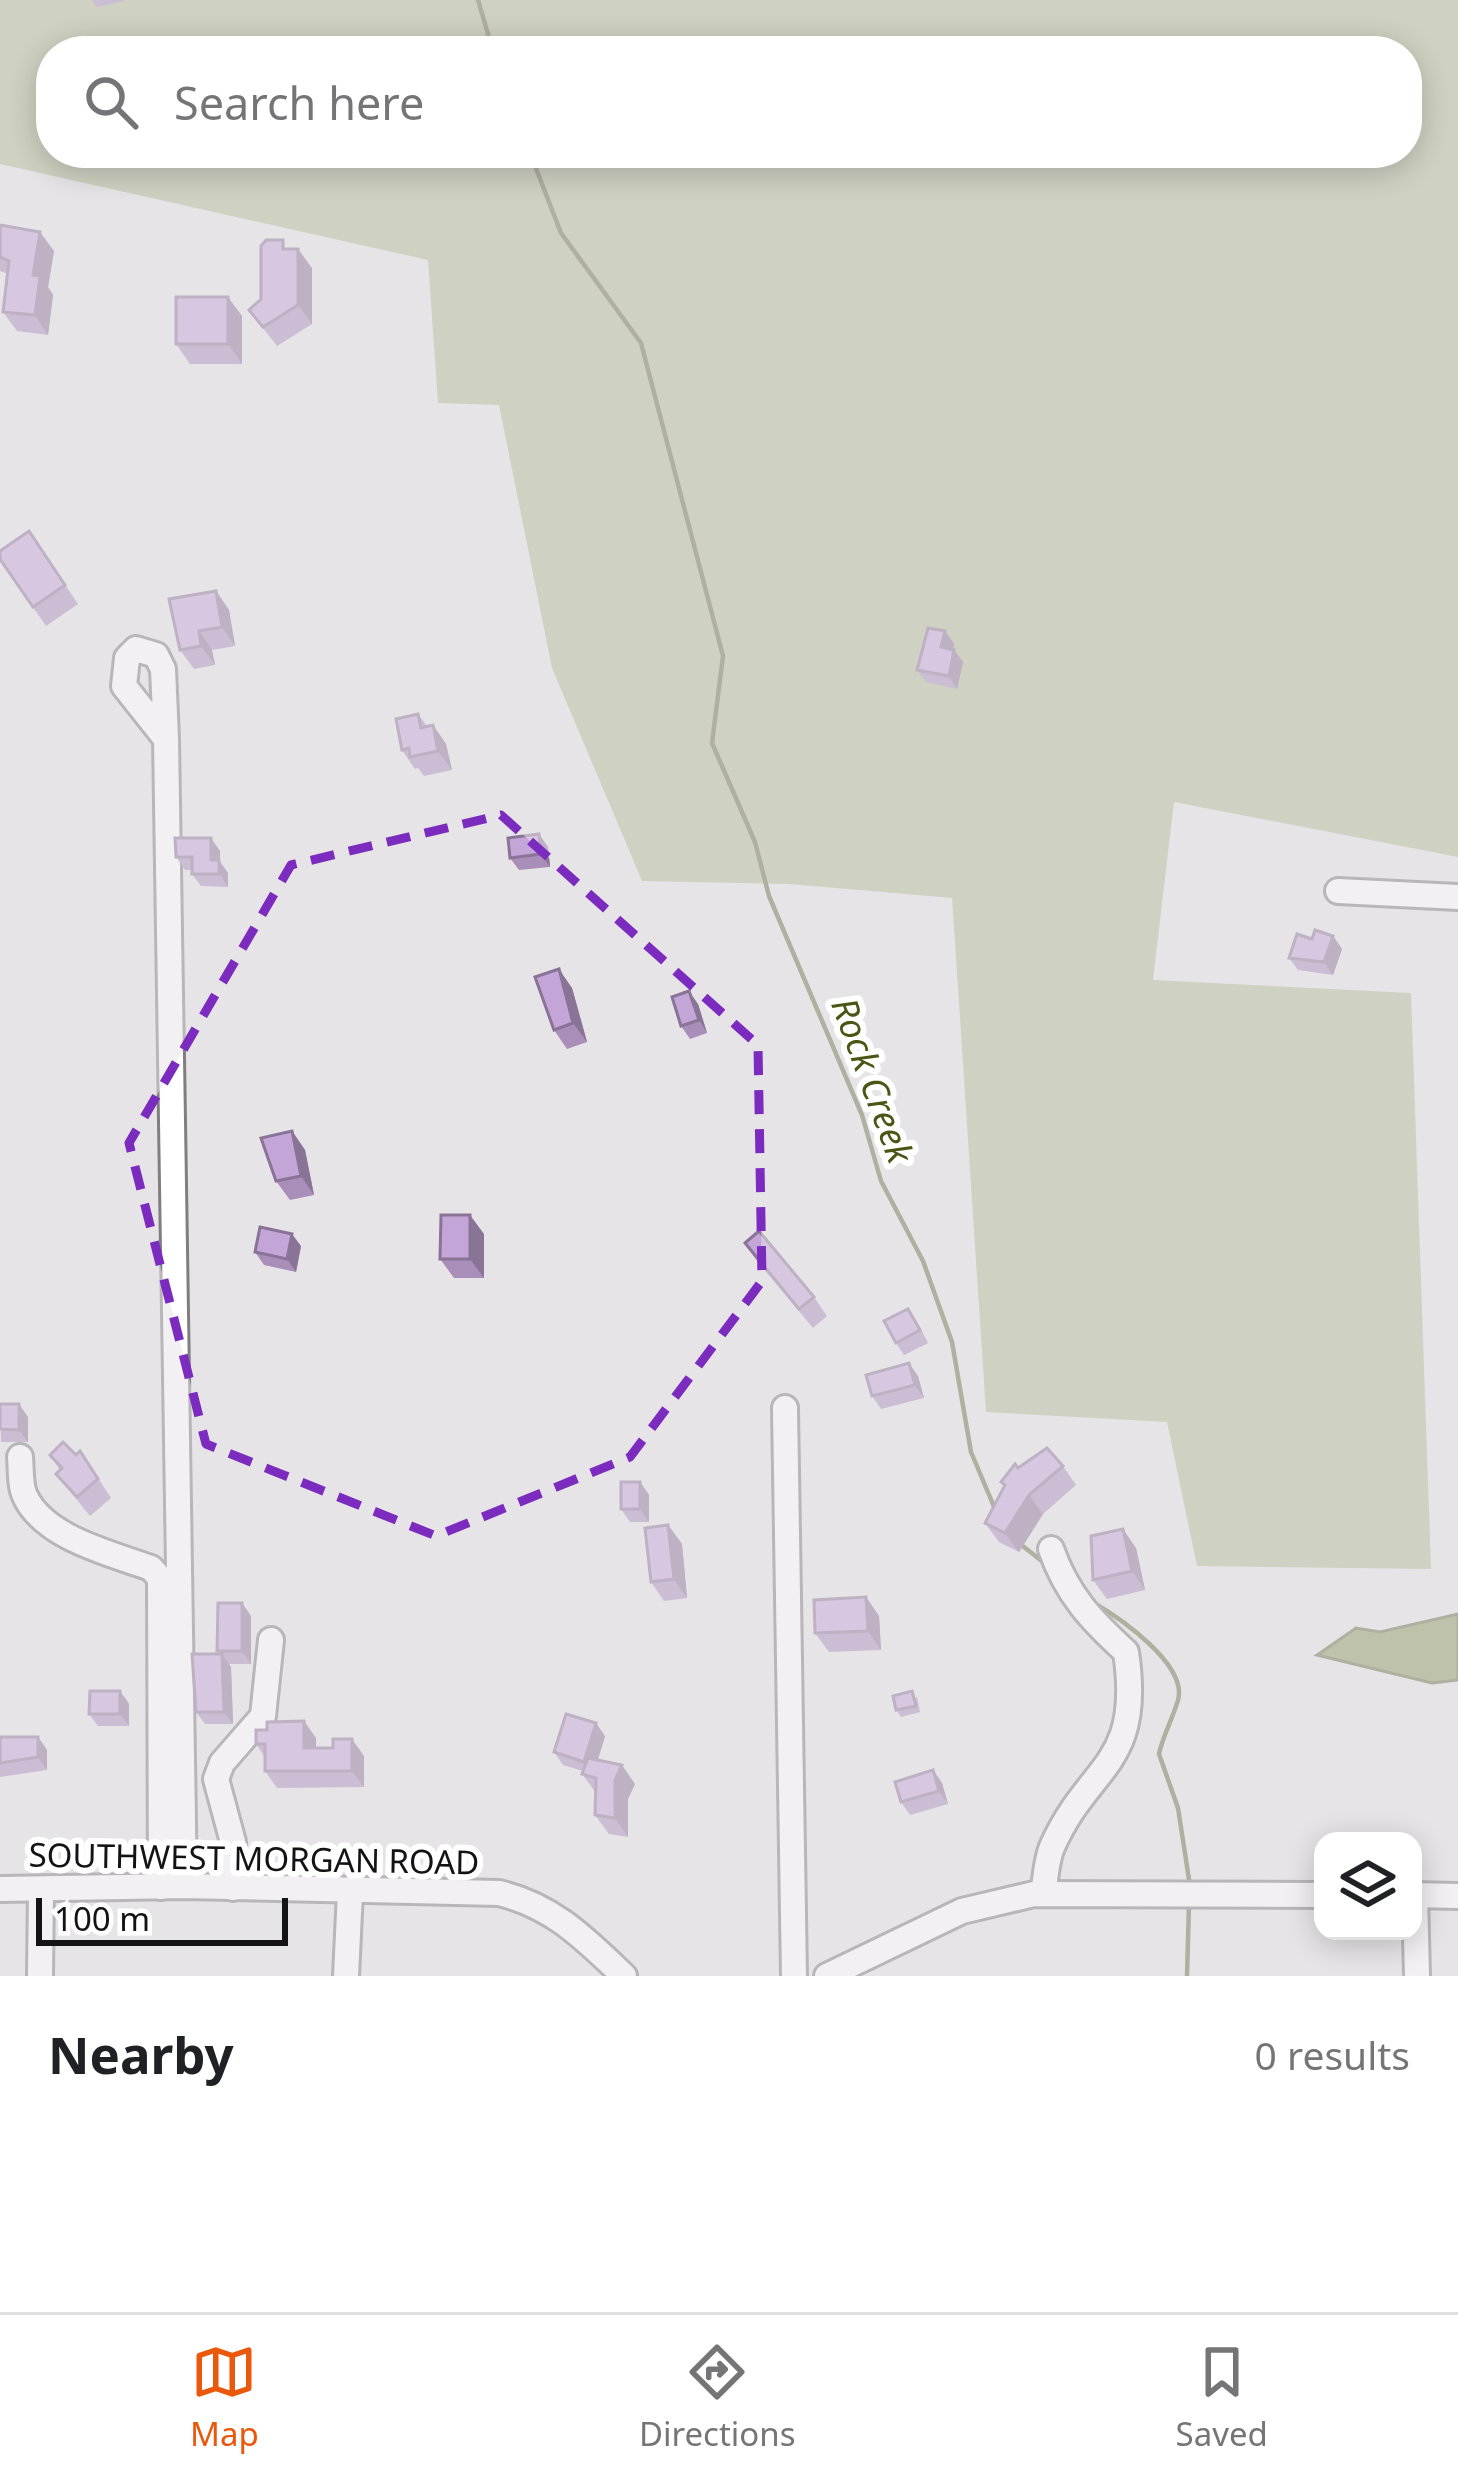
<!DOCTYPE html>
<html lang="en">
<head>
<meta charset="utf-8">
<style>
	body { margin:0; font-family:"Noto Sans",sans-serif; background:#f2f2f2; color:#202124 }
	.controls { position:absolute; right:36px; bottom:36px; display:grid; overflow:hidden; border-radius:24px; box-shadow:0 6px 30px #0003 }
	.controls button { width:108px; height:108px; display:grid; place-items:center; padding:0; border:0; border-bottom:3px solid #e0e0e0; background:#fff; color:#202124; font:60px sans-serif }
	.scale { position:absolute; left:36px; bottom:30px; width:252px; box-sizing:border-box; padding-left:12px; border:6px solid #131214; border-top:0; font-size:33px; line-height:42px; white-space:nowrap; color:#131214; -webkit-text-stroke:9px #fff; paint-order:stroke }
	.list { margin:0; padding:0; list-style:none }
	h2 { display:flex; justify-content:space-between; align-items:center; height:156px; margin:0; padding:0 48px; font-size:51px }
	h2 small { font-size:39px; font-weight:400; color:#757577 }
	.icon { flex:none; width:66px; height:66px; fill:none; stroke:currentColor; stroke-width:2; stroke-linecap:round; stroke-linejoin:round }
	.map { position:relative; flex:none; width:1458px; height:1976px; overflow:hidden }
	.search { position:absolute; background:#fff; box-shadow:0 6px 30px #0003; left:36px; right:36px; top:36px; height:132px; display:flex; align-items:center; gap:30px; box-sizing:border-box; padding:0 42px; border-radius:48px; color:#757577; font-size:45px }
	.sheet { height:336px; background:#fff }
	nav { display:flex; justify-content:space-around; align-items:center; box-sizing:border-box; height:168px; border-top:3px solid #e0e0e0; background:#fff; font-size:33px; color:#757577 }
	nav a { display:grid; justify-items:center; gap:6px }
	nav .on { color:#ea580c }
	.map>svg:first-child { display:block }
	.green { fill:#b2bb96; fill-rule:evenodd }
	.water { fill:#8f9a62; stroke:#6a714b; stroke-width:3 }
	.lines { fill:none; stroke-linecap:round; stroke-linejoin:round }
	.stream { stroke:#6a714b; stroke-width:4.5 }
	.minor-casing { stroke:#817e82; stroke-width:30 }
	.minor { stroke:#fff; stroke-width:24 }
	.wall { fill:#a98eba }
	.shaded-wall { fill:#897497 }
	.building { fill:#c4a5d8; stroke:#897497; stroke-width:3 }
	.marked { fill:none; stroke:#7b2cbf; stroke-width:9; stroke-dasharray:24 15; stroke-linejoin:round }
	.labels { text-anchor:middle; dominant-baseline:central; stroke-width:12; stroke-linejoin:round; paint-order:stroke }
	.street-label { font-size:33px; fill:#131214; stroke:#fff }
	.water-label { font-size:36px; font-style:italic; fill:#4b5515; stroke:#fff }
</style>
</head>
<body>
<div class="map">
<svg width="1458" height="1976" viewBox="0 0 1458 1976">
	<rect width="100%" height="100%" fill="#e7e4e8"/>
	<path class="green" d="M0,0H1458V857L1174,802L1153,980L1411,993L1431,1569L1197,1566L1167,1422L986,1412L952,898L789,884L642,881L552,668L499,405L438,403L428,260L0,164ZM51,51H1407V153H51Z"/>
	<path class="water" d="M1458,1614V1680L1432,1683L1317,1655L1356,1628L1380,1632Z"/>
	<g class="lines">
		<g class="stream">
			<path d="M478,0L493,51"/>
			<path d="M530,153L561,233L641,343L723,656L712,743L755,842L769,896L862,1115L881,1181L923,1261L952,1342L971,1452L995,1509"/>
			<path d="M1019,1543L1048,1566"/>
			<path d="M1094,1603C1120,1618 1188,1665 1178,1700C1173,1718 1163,1735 1159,1754L1178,1808L1190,1886"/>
			<path d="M1187,1976L1189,1904"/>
		</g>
		<defs>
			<g id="minor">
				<path d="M166,739L124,686L127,658L136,649L156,655L163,669L166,739L184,1886"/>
				<path d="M1338,891L1458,897"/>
				<path d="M785,1408L794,1976"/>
				<path d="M20,1457C21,1468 20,1486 25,1496C44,1538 112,1554 151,1568L160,1578L161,1887"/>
				<path d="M233,1888V1842L216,1779L222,1763L263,1716L271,1640"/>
				<path d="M0,1889L184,1886L499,1893C553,1906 584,1938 624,1976"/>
				<path d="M1043,1893C1046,1878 1046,1861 1052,1847C1089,1763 1143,1767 1126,1652C1092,1621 1067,1595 1051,1549"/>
				<path d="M1413,1895L1458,1896"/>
				<path d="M1415,1895L1417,1976"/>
				<path d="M40,1976L41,1889"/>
				<path d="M346,1976L350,1892"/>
				<path d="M827,1976L962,1911L1034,1894L1323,1895"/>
			</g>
		</defs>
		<use href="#minor" class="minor-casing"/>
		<use href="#minor" class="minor"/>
	</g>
	<g class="wall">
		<path d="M92,0H124V1L97,7Z"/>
		<path d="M0,225L54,251L48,287L53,295L48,335L17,331L3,312L8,274L0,271Z"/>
		<path d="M290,249L312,268V324L277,346L249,310L261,299Z"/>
		<path d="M242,316V364H190L176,344Z"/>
		<path d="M29,531L78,604L46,626L0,559Z"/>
		<path d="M216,591L229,610L235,646L212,650L215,665L194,669L180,650Z"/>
		<path d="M945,631L954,644L953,649L963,662L957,689L926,682L917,670Z"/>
		<path d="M418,714L427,726L433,725L446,744L452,770L424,776L418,768L415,769L402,750Z"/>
		<path d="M548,847L550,867L519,870L510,858Z"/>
		<path d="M220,851V862L228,873V887L201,886L192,874V870H185L176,857Z"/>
		<path d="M1333,936L1342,949L1333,975L1298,970L1289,958Z"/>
		<path d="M572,988L587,1042L567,1049L554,1030Z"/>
		<path d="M698,1004L707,1033L690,1039L681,1026Z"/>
		<path d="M292,1131L305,1150L314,1195L290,1200L276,1181Z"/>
		<path d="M484,1234V1278H454L440,1259Z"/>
		<path d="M745,1243L814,1297L827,1316L813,1328L758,1262Z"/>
		<path d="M301,1246L296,1272L264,1265L255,1252Z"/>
		<path d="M917,1322L928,1343L904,1355L896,1343Z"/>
		<path d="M918,1376L924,1398L881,1409L872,1396Z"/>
		<path d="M0,1404L28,1417V1442H1Z"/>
		<path d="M50,1455H76L93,1470L111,1498L90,1516L56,1474L60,1470Z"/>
		<path d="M1063,1466L1076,1485L1043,1514L1019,1552L999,1542L985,1523L1004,1487L1001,1482L1018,1468Z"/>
		<path d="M640,1482L649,1495V1522H630L621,1509Z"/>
		<path d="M668,1525L682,1544L687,1598L664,1601L651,1582Z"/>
		<path d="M1136,1548L1145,1590L1107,1599L1093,1580Z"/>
		<path d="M866,1597L879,1616L881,1650L829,1652L815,1633Z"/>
		<path d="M242,1603L251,1616V1664H228L231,1667L233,1724H205L196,1712L220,1654L217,1651Z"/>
		<path d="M120,1691L129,1704V1726H98L89,1714Z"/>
		<path d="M917,1697L920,1712L901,1717L896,1710Z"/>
		<path d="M605,1736L598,1760L635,1784L628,1799V1837L609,1834L595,1815L596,1793L582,1774L583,1771L563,1765L554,1752Z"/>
		<path d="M0,1737H38L47,1750V1770L0,1777Z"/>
		<path d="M316,1738V1748L364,1756V1787L277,1788L265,1771V1757L256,1744Z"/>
		<path d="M933,1770L942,1783L948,1804L910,1815L901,1802Z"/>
	</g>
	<g class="shaded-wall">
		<path d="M40,232L54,251L48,287L53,295L48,335L35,315L33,275Z"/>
		<path d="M298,249L312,268V324L298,305Z"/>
		<path d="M228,297L242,316V364L228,344Z"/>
		<path d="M216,591L229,610L235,646L222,627Z"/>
		<path d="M199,631L212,650L215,665L201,646Z"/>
		<path d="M945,631L954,644L950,660L941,647Z"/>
		<path d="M954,650L963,662L957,689L949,676Z"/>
		<path d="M433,725L446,744L452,770L438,751Z"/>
		<path d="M539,834L548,847L550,867L541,854Z"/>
		<path d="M211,838L220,851V862L228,873V887L211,860Z"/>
		<path d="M1333,936L1342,949L1333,975L1324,962Z"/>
		<path d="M559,969L572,988L587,1042L573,1023Z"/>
		<path d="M689,991L698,1004L707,1033L699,1020Z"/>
		<path d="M292,1131L305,1150L314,1195L301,1176Z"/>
		<path d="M470,1215L484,1234V1278L470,1259Z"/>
		<path d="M292,1234L301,1246L296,1272L287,1259Z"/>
		<path d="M909,1363L918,1376L924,1398L915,1385Z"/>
		<path d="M19,1404L28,1417V1442L19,1430Z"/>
		<path d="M640,1482L649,1495V1522L640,1509Z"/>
		<path d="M1029,1495L1043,1514L1019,1552L1005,1533Z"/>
		<path d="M668,1525L682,1544L687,1598L674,1579Z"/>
		<path d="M1123,1529L1136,1548L1145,1590L1132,1571Z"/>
		<path d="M866,1597L879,1616L881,1650L868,1631Z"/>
		<path d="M242,1603L251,1616V1664L242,1651Z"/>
		<path d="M222,1654L231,1667L233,1724L224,1712Z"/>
		<path d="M120,1691L129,1704V1726L120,1714Z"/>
		<path d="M304,1721L316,1738V1765L304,1748Z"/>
		<path d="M596,1723L605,1736L593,1775L584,1762Z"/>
		<path d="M38,1737L47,1750V1770L38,1757Z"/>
		<path d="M352,1739L364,1756V1787L352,1771Z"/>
		<path d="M622,1765L635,1784L628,1799V1837L615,1818V1780Z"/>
		<path d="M933,1770L942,1783L948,1804L939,1791Z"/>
	</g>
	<g class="building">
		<path d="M0,225L40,232L33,275L40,276L35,315L3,312L9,261L0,257Z"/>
		<path d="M266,240H283V249H298V305L263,327L249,310L261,299V246Z"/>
		<rect x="176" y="297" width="52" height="47"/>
		<path d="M29,531L65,585L33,607L0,559V551Z"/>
		<path d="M216,591L222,627L199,631L201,646L180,650L169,599Z"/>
		<path d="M928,628L945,631L941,647L954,650L949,676L917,670Z"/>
		<path d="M418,714L421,728L433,725L438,751L410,757L409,748L402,750L396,719Z"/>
		<path d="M539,834L541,854L510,858L508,838Z"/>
		<path d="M175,838H211V860H219V874H192V857H176Z"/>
		<path d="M1315,930L1333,936L1324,962L1289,958L1297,934L1312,939Z"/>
		<path d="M559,969L573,1023L554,1030L535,977Z"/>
		<path d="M689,991L699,1020L681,1026L672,997Z"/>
		<path d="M292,1131L301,1176L276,1181L261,1138Z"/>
		<path d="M441,1215H470V1259H440Z"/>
		<path d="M260,1227L292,1234L287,1259L255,1252Z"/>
		<path d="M759,1231L814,1297L799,1309L745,1243Z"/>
		<path d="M908,1309L920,1330L896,1343L884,1321Z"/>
		<path d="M909,1363L915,1385L872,1396L866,1375Z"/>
		<path d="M0,1404H19V1430L0,1429Z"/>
		<path d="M63,1442L76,1455L80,1451L98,1479L77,1497L56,1474L62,1468L50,1455Z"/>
		<path d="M1047,1448L1063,1466L1029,1495L1005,1533L985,1523L1005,1485L1001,1482L1015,1464L1018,1468Z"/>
		<rect x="621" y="1482" width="19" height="27"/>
		<path d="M668,1525L674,1579L651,1582L645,1528Z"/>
		<path d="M1123,1529L1132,1571L1093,1580L1091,1536Z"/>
		<path d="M866,1597L868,1631L815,1633L814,1600Z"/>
		<path d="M218,1603H242V1651H217Z"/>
		<path d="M192,1654H222L224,1712H196Z"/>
		<path d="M90,1691H120V1714H89Z"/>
		<path d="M912,1691L916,1706L896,1710L893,1696Z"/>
		<path d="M566,1714L596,1723L584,1762L554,1752Z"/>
		<path d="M304,1721V1748H333V1739H352V1771H265V1744H256V1730H267V1722Z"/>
		<path d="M0,1737H38V1757L0,1763Z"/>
		<path d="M588,1758L622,1765L615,1780V1818L595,1815L596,1778L582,1774Z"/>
		<path d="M933,1770L939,1791L901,1802L895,1782Z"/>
	</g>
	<path d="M0 0H1458V1976H0ZM501,815L758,1045L762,1281L630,1457L436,1536L206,1444L129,1143L291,865Z" fill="#e7e4e8" fill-opacity=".55" fill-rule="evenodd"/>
	<path class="marked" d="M501,815L758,1045L762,1281L630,1457L436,1536L206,1444L129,1143L291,865Z"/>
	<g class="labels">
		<g class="street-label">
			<text transform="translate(254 1858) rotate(1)">SOUTHWEST MORGAN ROAD</text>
		</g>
		<g class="water-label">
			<text transform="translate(873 1080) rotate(70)">Rock Creek</text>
		</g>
	</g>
</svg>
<div class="controls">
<button><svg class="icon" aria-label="layers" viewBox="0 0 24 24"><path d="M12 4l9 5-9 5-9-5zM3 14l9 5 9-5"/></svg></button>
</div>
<div class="scale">100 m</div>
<div class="search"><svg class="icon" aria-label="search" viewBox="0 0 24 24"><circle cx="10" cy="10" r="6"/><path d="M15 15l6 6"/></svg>Search here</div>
</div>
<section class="sheet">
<h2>Nearby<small>0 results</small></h2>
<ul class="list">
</ul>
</section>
<nav>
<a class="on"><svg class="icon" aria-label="map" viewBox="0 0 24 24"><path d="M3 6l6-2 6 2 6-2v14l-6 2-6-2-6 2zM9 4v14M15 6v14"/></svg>Map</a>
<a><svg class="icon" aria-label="directions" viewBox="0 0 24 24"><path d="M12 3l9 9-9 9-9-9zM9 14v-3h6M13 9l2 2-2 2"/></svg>Directions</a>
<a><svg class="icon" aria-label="saved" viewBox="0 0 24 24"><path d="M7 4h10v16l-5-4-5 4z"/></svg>Saved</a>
</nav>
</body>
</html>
